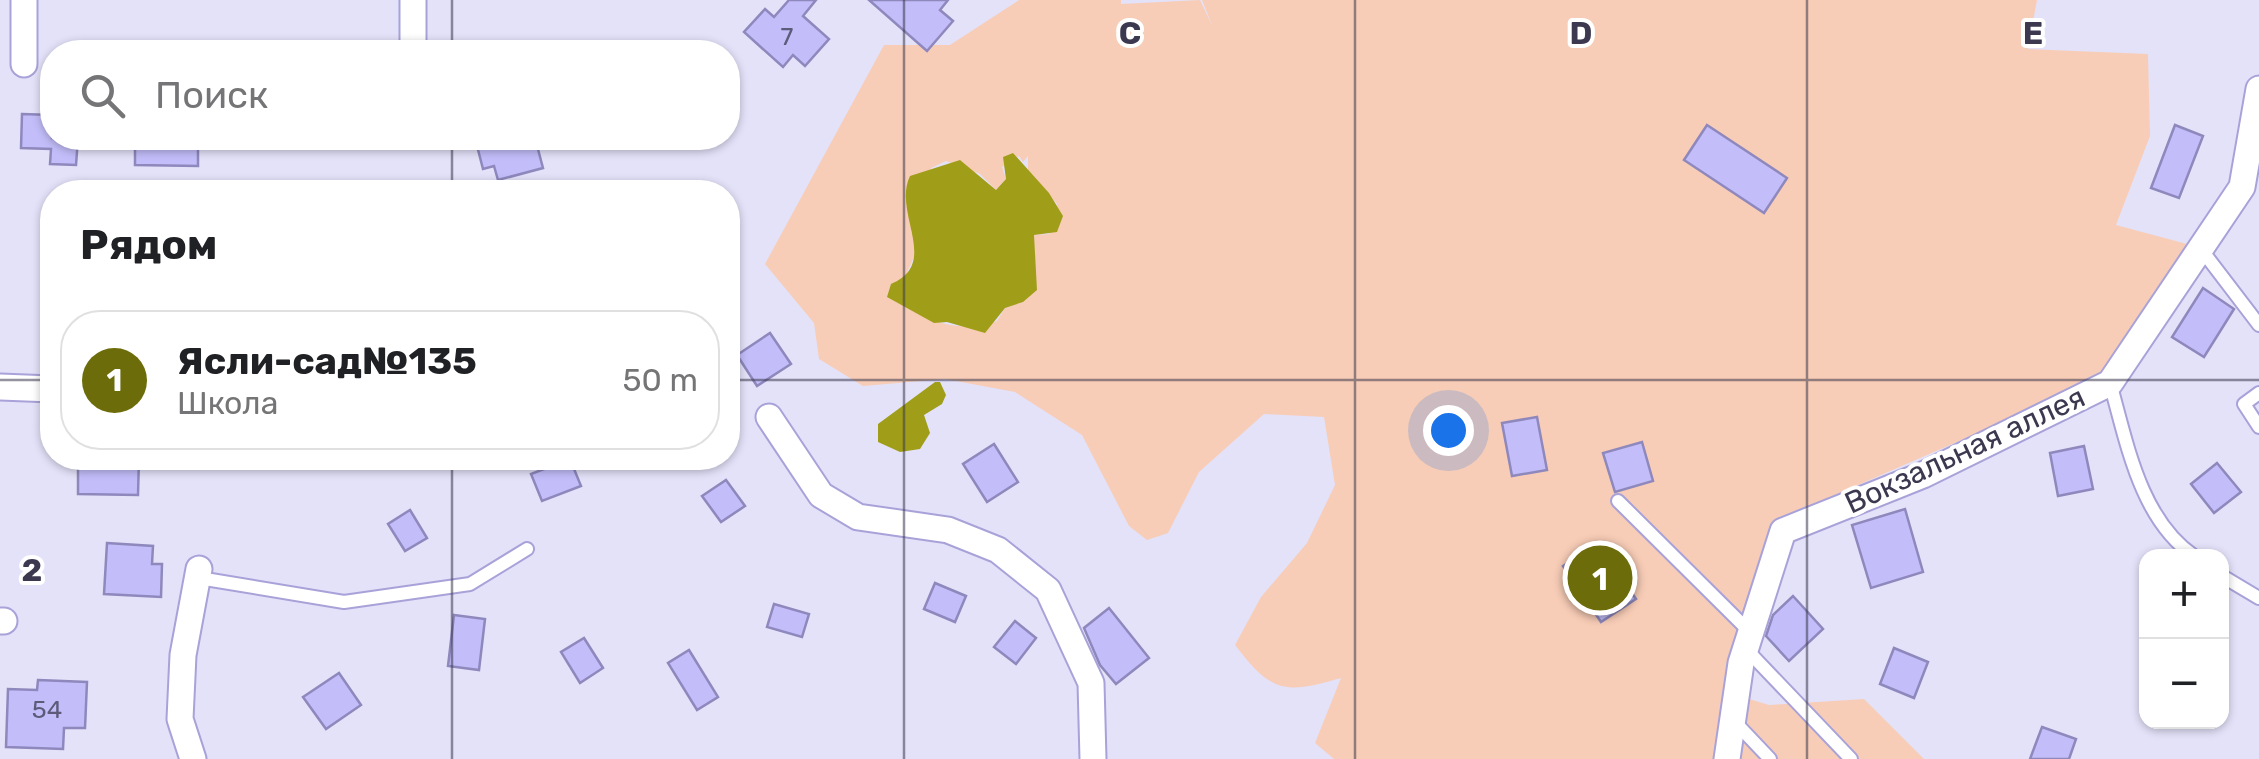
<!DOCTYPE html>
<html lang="ru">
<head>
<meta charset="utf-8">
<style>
	body { margin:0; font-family:Rubik,sans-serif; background:#f2f2f2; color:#202124 }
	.controls { position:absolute; right:30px; bottom:30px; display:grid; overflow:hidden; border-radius:20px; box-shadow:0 2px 8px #0004 }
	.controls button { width:90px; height:90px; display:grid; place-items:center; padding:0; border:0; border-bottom:2px solid #e0e0e0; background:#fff; color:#202124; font:50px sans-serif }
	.you { position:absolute; left:1448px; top:430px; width:35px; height:35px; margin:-25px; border:8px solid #fff; border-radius:50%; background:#1a73e8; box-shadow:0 0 0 15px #1a73e833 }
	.badge { display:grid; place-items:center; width:65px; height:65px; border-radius:50%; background:#6d6c0a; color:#fff; font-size:32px; font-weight:700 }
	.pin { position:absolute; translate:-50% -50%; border:5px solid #fff; box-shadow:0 2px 10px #0006 }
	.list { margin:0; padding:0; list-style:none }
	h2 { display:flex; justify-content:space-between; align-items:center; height:130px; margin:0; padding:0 40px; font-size:42px }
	h2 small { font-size:32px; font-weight:400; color:#757577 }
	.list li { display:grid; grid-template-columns:65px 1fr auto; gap:30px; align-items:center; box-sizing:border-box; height:140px; margin:0 20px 20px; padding:0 20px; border:2px solid #e0e0e0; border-radius:40px }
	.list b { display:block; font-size:38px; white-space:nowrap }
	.list p { margin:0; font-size:32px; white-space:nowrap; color:#757577 }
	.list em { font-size:32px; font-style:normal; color:#757577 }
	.icon { flex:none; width:55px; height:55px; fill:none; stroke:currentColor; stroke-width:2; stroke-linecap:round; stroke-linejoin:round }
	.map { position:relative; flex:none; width:2259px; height:759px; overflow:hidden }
	.search { position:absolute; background:#fff; box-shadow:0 2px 8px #0004; left:40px; top:40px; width:700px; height:110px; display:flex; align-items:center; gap:25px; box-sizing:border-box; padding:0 35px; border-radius:40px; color:#757577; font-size:38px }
	.panel { position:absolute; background:#fff; box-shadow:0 2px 8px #0004; left:40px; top:180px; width:700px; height:290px; border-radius:40px }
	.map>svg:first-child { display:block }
	.green { fill:#f8cdb7; fill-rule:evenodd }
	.water { fill:#a09e18 }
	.building { fill:#c3befa; stroke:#8e88bd; stroke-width:2.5 }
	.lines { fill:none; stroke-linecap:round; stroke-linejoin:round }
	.lane-casing { stroke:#a8a2d9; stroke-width:16 }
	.street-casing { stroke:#a8a2d9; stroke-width:29 }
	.lane { stroke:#fff; stroke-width:12 }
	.street { stroke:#fff; stroke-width:25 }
	.grid { fill:none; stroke:#3b384f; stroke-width:2.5; stroke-opacity:0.55 }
	.labels { text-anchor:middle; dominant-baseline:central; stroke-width:8; stroke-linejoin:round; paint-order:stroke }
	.number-label { font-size:25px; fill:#5d5a7a }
	.street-label { font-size:30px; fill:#3b384f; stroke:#fff }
	.grid-label { font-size:32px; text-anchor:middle; font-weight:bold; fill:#3b384f; stroke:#fff; stroke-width:8; stroke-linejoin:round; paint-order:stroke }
</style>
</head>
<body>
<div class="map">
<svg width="2259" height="759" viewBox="0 0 2259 759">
	<rect width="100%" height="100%" fill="#e3e2f9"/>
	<path class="green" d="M1019,0H1121V4L1200,0L1212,25L1202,0H2037L2028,49L2148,54L2150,136L2116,225L2187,244L2095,382L1773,522L1726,692L1769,705L1864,699L1924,759H1334L1315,743L1341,678C1284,695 1271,692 1235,645L1261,597L1307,543L1335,485L1324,417L1264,414L1199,472L1168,533L1147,540L1129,526L1082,435L1015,392L945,379L863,386L819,359L814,323L765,264L884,45H950ZM1019,156L1023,162L1028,156V171L1057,204L1049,234L1034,235L1023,302L1005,308L997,321C963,334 928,323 899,301C901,279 913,265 918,244L911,232L931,168L946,161L980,174L996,190L1006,179L1002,167Z"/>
	<g class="water">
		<path d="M1013,153L1049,193L1063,216L1057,232L1034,235L1037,290L1023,302L1005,308L985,333L947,322L934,323L887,297L891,284C941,263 892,213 910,176L960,160L996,190L1006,179L1003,157Z"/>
		<path d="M935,382H940L946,395L942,404L924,415L930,433L920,449L900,452L878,442V424Z"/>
	</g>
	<g class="building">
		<path d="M789,0H816L803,16L829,39L805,66L793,55L783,67L744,32L765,9L774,17Z"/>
		<path d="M869,0H948L940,10L953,21L927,51Z"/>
		<path d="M22,114L52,115V138H78L76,165L50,164L51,149L21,148Z"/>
		<path d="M1707,125L1787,178L1764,213L1684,160Z"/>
		<path d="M2175,125L2203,136L2179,198L2151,188Z"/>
		<path d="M135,138H198V166L135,165Z"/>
		<path d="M475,138H535L543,168L498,180L494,166L483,169Z"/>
		<path d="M2203,288L2234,309L2204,357L2172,337Z"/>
		<path d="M770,333L791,364L757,386L737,355Z"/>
		<path d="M1537,417L1547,470L1512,476L1502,423Z"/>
		<path d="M1642,442L1653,481L1615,492L1603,453Z"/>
		<path d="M994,444L1018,482L987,502L963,464Z"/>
		<path d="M2084,446L2093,489L2058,496L2050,453Z"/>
		<path d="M78,458H139L138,495L78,494Z"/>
		<path d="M570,459L581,486L542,501L531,474Z"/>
		<path d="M2217,463L2241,492L2214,513L2191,484Z"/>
		<path d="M726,480L745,506L721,522L702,496Z"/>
		<path d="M1905,509L1923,572L1871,588L1852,525Z"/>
		<path d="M410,510L427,538L405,551L388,524Z"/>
		<path d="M107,543L153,546L152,564H162L161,597L104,594Z"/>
		<path d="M1597,543L1636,599L1601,622L1563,566Z"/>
		<path d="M935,583L966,596L955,622L924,609Z"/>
		<path d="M1793,596L1823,629L1789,661L1766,636L1773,615Z"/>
		<path d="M774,604L809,614L802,637L767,627Z"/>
		<path d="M1109,608L1149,658L1116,684L1100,665L1084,628Z"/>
		<path d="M454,615L485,619L479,670L448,666Z"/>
		<path d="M1015,621L1036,638L1016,664L994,647Z"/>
		<path d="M584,638L603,668L580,683L561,652Z"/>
		<path d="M1894,648L1928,662L1914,698L1880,684Z"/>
		<path d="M689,650L718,697L697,710L668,663Z"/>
		<path d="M339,673L361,705L326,729L303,697Z"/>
		<path d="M38,680L87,682L85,728H64L63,749L6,747L8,689L37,690Z"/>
		<path d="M2042,727L2076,739L2069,759H2030Z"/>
	</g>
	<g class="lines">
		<defs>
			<g id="lane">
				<path d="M2201,249L2259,325"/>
				<path d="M2110,383C2127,443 2140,519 2194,556"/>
				<path d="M2259,393L2244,404L2259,427"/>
				<path d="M1618,501L1749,631"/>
				<path d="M2222,576L2259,598"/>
				<path d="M199,578L344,602L470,584L527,549"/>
				<path d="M1746,649L1851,759"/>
				<path d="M1734,721L1770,759"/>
			</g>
			<g id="street">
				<path d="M413,52V0"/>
				<path d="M24,64V0"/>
				<path d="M0,387L52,389"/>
				<path d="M769,417L821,495L858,517L948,530L998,550L1048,590L1091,683L1093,759"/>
				<path d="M0,621H4"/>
				<path d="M193,759L180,719L183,655L199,569"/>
				<path d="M1727,759L1741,663L1783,531L1923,475L2110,383L2242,187L2259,89"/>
			</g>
		</defs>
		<use href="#lane" class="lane-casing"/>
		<use href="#street" class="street-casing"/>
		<use href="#lane" class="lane"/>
		<use href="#street" class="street"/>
	</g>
	<path class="grid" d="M452,0V52M904,0V759M1355,0V759M1807,0V759M452,138V192M0,380H52M728,380H2259M452,458V759"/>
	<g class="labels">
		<g class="number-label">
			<text x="787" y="36">7</text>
			<text x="47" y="709">54</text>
		</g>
		<g class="street-label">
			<text transform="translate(1965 450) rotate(-25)">Вокзальная аллея</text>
		</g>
	</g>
	<g class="grid-label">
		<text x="1130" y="44">C</text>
		<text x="1581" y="44">D</text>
		<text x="2033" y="44">E</text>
		<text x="32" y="581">2</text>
	</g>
</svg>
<div class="controls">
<button>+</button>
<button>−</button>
</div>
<div class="you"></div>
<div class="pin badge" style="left:1600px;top:578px">1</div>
<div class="search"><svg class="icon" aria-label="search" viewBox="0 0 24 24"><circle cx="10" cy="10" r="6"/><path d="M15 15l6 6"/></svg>Поиск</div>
<section class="panel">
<h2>Рядом<small></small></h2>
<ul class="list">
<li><span class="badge">1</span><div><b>Ясли-сад№135</b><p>Школа</p></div><em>50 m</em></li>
</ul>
</section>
</div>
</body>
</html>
